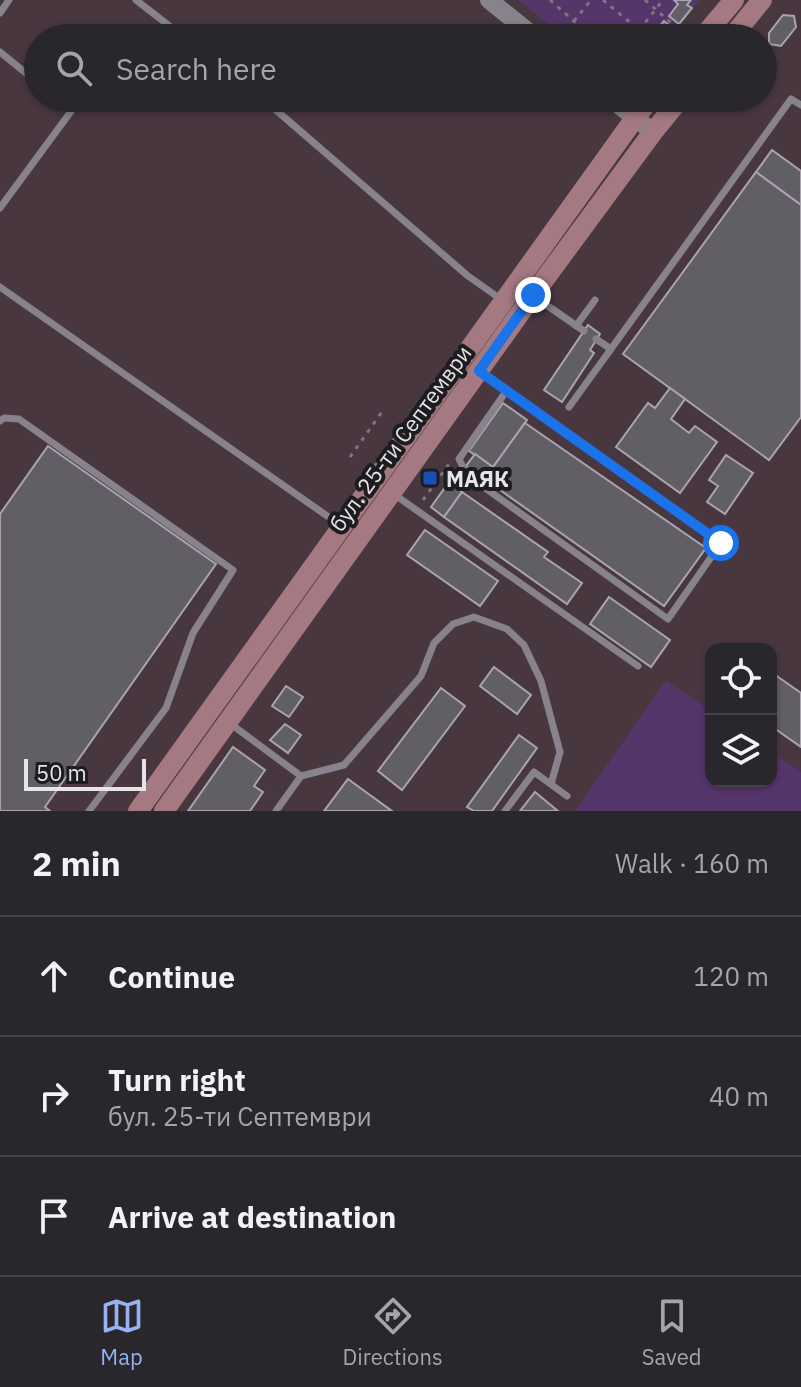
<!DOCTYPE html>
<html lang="en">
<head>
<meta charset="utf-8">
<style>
	body { margin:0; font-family:"IBM Plex Sans",sans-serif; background:#353238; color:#f1f3f6 }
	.controls { position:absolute; right:24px; bottom:24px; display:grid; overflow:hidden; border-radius:16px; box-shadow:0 2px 6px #0004 }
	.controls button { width:72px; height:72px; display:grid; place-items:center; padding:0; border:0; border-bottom:2px solid #454348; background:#29262c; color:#f1f3f6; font:40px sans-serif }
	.scale { position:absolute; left:24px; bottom:20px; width:122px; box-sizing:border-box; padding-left:8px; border:4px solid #e7e4e9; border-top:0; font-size:22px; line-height:28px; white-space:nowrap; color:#e7e4e9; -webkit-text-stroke:6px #1d1c1f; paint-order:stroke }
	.stop { position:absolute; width:24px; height:24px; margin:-18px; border:6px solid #1a73e8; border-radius:50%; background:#fff }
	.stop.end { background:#1a73e8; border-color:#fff; box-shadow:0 2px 8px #0008 }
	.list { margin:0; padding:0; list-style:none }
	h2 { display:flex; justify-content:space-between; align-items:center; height:104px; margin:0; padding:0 32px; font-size:34px }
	h2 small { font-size:26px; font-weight:400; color:#a5a5a9 }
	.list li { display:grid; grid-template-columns:52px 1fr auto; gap:24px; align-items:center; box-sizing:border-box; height:120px; padding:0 32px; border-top:2px solid #454348 }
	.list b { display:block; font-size:30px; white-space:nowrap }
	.list p { margin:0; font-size:26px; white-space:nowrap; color:#a5a5a9 }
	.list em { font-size:26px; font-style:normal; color:#a5a5a9 }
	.icon { flex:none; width:44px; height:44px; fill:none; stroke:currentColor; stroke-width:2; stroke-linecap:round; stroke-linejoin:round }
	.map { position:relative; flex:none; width:801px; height:811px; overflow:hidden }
	.search { position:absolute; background:#29262c; box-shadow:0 2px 6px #0004; left:24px; right:24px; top:24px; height:88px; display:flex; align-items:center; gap:20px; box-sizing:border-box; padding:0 28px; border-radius:44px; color:#a5a5a9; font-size:30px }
	.sheet { height:464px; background:#29262c }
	nav { display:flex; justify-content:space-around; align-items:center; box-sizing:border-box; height:112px; border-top:2px solid #454348; background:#29262c; font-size:22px; color:#a5a5a9 }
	nav a { display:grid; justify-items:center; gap:4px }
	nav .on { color:#95b2f1 }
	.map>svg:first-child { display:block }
	.industrial { fill:#493740; fill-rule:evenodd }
	.green { fill:#54366b }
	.building { fill:#625e66; stroke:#a9a4ae; stroke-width:2 }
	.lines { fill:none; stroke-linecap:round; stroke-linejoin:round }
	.path { stroke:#7b777e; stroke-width:3; stroke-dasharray:4 6; stroke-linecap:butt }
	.service { stroke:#87828b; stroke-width:7 }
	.tertiary { stroke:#87828b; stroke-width:18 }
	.secondary { stroke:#a47981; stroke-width:20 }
	.route { stroke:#1a73e8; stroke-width:10 }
	.transit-dot { fill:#1a4fb4; stroke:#1d1c1f; stroke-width:3 }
	.labels { text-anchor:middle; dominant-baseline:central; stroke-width:8; stroke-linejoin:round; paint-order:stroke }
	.street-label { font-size:22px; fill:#e7e4e9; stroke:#1d1c1f }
	.poi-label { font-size:22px; font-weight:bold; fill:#e7e4e9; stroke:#1d1c1f; text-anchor:start }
</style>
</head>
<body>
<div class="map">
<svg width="801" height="811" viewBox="0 0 801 811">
	<rect width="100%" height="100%" fill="#37333b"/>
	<path class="industrial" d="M0,0H801V772L771,752V649H711V711L666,681L575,811H0ZM38,38H763V98H38Z"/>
	<g class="green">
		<path d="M519,0H699L667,38H564Z"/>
		<path d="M666,680L711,711V781H771V752L801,772V811H575Z"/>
	</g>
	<g class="building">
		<path d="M691,0L687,5L692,8L679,24L669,16L678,4L674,0Z"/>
		<path d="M783,15L794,16L796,27L781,46L769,44V33Z"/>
		<path d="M664,21L674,29L667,38H643L651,28L655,32Z"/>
		<path d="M772,150L801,171V205L756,172Z"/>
		<path d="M756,172L801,205V417L769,460L623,354Z"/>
		<path d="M588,325L600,334L590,350L594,353L562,402L544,390Z"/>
		<path d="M670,388L685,399L671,419L689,433L695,426L717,442L680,493L616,447L648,403L655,408Z"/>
		<path d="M503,403L527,420L493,467L469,451Z"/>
		<path d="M525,423L706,548L664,606L466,466L475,454L493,467Z"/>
		<path d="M48,446L216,564L45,807L50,811H0V514Z"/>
		<path d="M726,455L753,473L725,514L707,502L718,486L709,480Z"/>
		<path d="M449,482L462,492L444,517L431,507Z"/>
		<path d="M462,492L548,552L544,557L582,583L567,604L444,517Z"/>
		<path d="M425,530L498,581L480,606L407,555Z"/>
		<path d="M609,597L670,640L651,667L590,624Z"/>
		<path d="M494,667L531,695L517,714L480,686Z"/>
		<path d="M771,672L801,693V747L771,726Z"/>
		<path d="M286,686L303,697L289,717L272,706Z"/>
		<path d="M441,688L465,706L402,790L378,771Z"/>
		<path d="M285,724L301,735L288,753L270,740Z"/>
		<path d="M519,735L537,748L492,811H474L467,807Z"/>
		<path d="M233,747L265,770L254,786L263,792L250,811H188Z"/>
		<path d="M348,779L392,811H324Z"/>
		<path d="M535,792L558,811H520Z"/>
	</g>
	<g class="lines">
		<g class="path">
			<path d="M550,0L593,38"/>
			<path d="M603,0L639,30"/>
			<path d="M645,0L676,27"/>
			<path d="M574,21L591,0"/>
			<path d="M633,38L663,0"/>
			<path d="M350,457L384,409"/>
			<path d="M423,500L449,464"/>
		</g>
		<g class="service">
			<path d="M136,0L185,38"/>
			<path d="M0,13L9,0"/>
			<path d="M0,52L38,83"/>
			<path d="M262,98L468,276L502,300"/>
			<path d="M0,208L72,110L57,98"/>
			<path d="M0,287L340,525"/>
			<path d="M535,297L584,331"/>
			<path d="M576,326L595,300"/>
			<path d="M596,339L611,349L791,99L801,105"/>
			<path d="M481,372L499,384L721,543L668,619L467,475L459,459L507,390"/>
			<path d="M569,407L611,349"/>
			<path d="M0,421L4,418L19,419L233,570L193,633L166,708L89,811"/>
			<path d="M395,495L638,666"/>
			<path d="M228,722L301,776L276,811"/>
			<path d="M301,776L344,765L421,676L434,643L453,624L474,617L507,629L524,645L541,681L560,752L551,784"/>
			<path d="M505,811L534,772L567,796"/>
		</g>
		<g class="tertiary">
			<path d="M489,0L536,38"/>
			<path d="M610,98L653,132"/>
		</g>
		<g class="secondary">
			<path d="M702,38L734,0"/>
			<path d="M731,38L762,0"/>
			<path d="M138,811L635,118L651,98"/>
			<path d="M164,811L533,295L653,132L681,98"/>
		</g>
	</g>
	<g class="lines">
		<path class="route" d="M533,295L479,371L721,543"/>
	</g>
	<rect class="transit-dot" x="422" y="470" width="16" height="16" rx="4"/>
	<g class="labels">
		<g class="street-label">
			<text transform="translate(400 438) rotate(-54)">бул. 25-ти Септември</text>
		</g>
		<g class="poi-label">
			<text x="446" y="478">МАЯК</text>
		</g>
	</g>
</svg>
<div class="controls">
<button><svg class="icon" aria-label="locate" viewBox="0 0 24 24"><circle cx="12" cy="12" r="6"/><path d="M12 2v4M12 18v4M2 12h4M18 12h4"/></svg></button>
<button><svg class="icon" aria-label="layers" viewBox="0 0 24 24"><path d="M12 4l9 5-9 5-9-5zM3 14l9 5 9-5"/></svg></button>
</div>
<div class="scale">50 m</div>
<div class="stop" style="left:721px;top:543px"></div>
<div class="stop end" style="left:533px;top:295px"></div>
<div class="search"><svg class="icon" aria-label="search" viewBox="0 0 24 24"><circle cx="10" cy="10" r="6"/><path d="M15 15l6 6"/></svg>Search here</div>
</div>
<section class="sheet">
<h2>2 min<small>Walk · 160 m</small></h2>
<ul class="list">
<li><svg class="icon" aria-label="ahead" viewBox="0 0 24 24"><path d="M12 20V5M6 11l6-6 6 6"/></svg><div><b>Continue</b></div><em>120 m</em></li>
<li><svg class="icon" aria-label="right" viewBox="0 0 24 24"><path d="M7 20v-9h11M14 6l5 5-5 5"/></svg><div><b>Turn right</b><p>бул. 25-ти Септември</p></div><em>40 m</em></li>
<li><svg class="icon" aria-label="arrive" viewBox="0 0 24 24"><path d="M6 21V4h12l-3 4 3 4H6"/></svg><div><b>Arrive at destination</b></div></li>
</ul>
</section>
<nav>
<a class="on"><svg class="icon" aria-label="map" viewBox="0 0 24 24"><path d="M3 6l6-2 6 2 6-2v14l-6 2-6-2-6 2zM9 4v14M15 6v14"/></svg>Map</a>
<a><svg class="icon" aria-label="directions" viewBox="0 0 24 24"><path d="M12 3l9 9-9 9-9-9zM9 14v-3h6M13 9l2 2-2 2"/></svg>Directions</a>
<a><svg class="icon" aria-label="saved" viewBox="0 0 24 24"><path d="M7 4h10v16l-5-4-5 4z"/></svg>Saved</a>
</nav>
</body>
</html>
